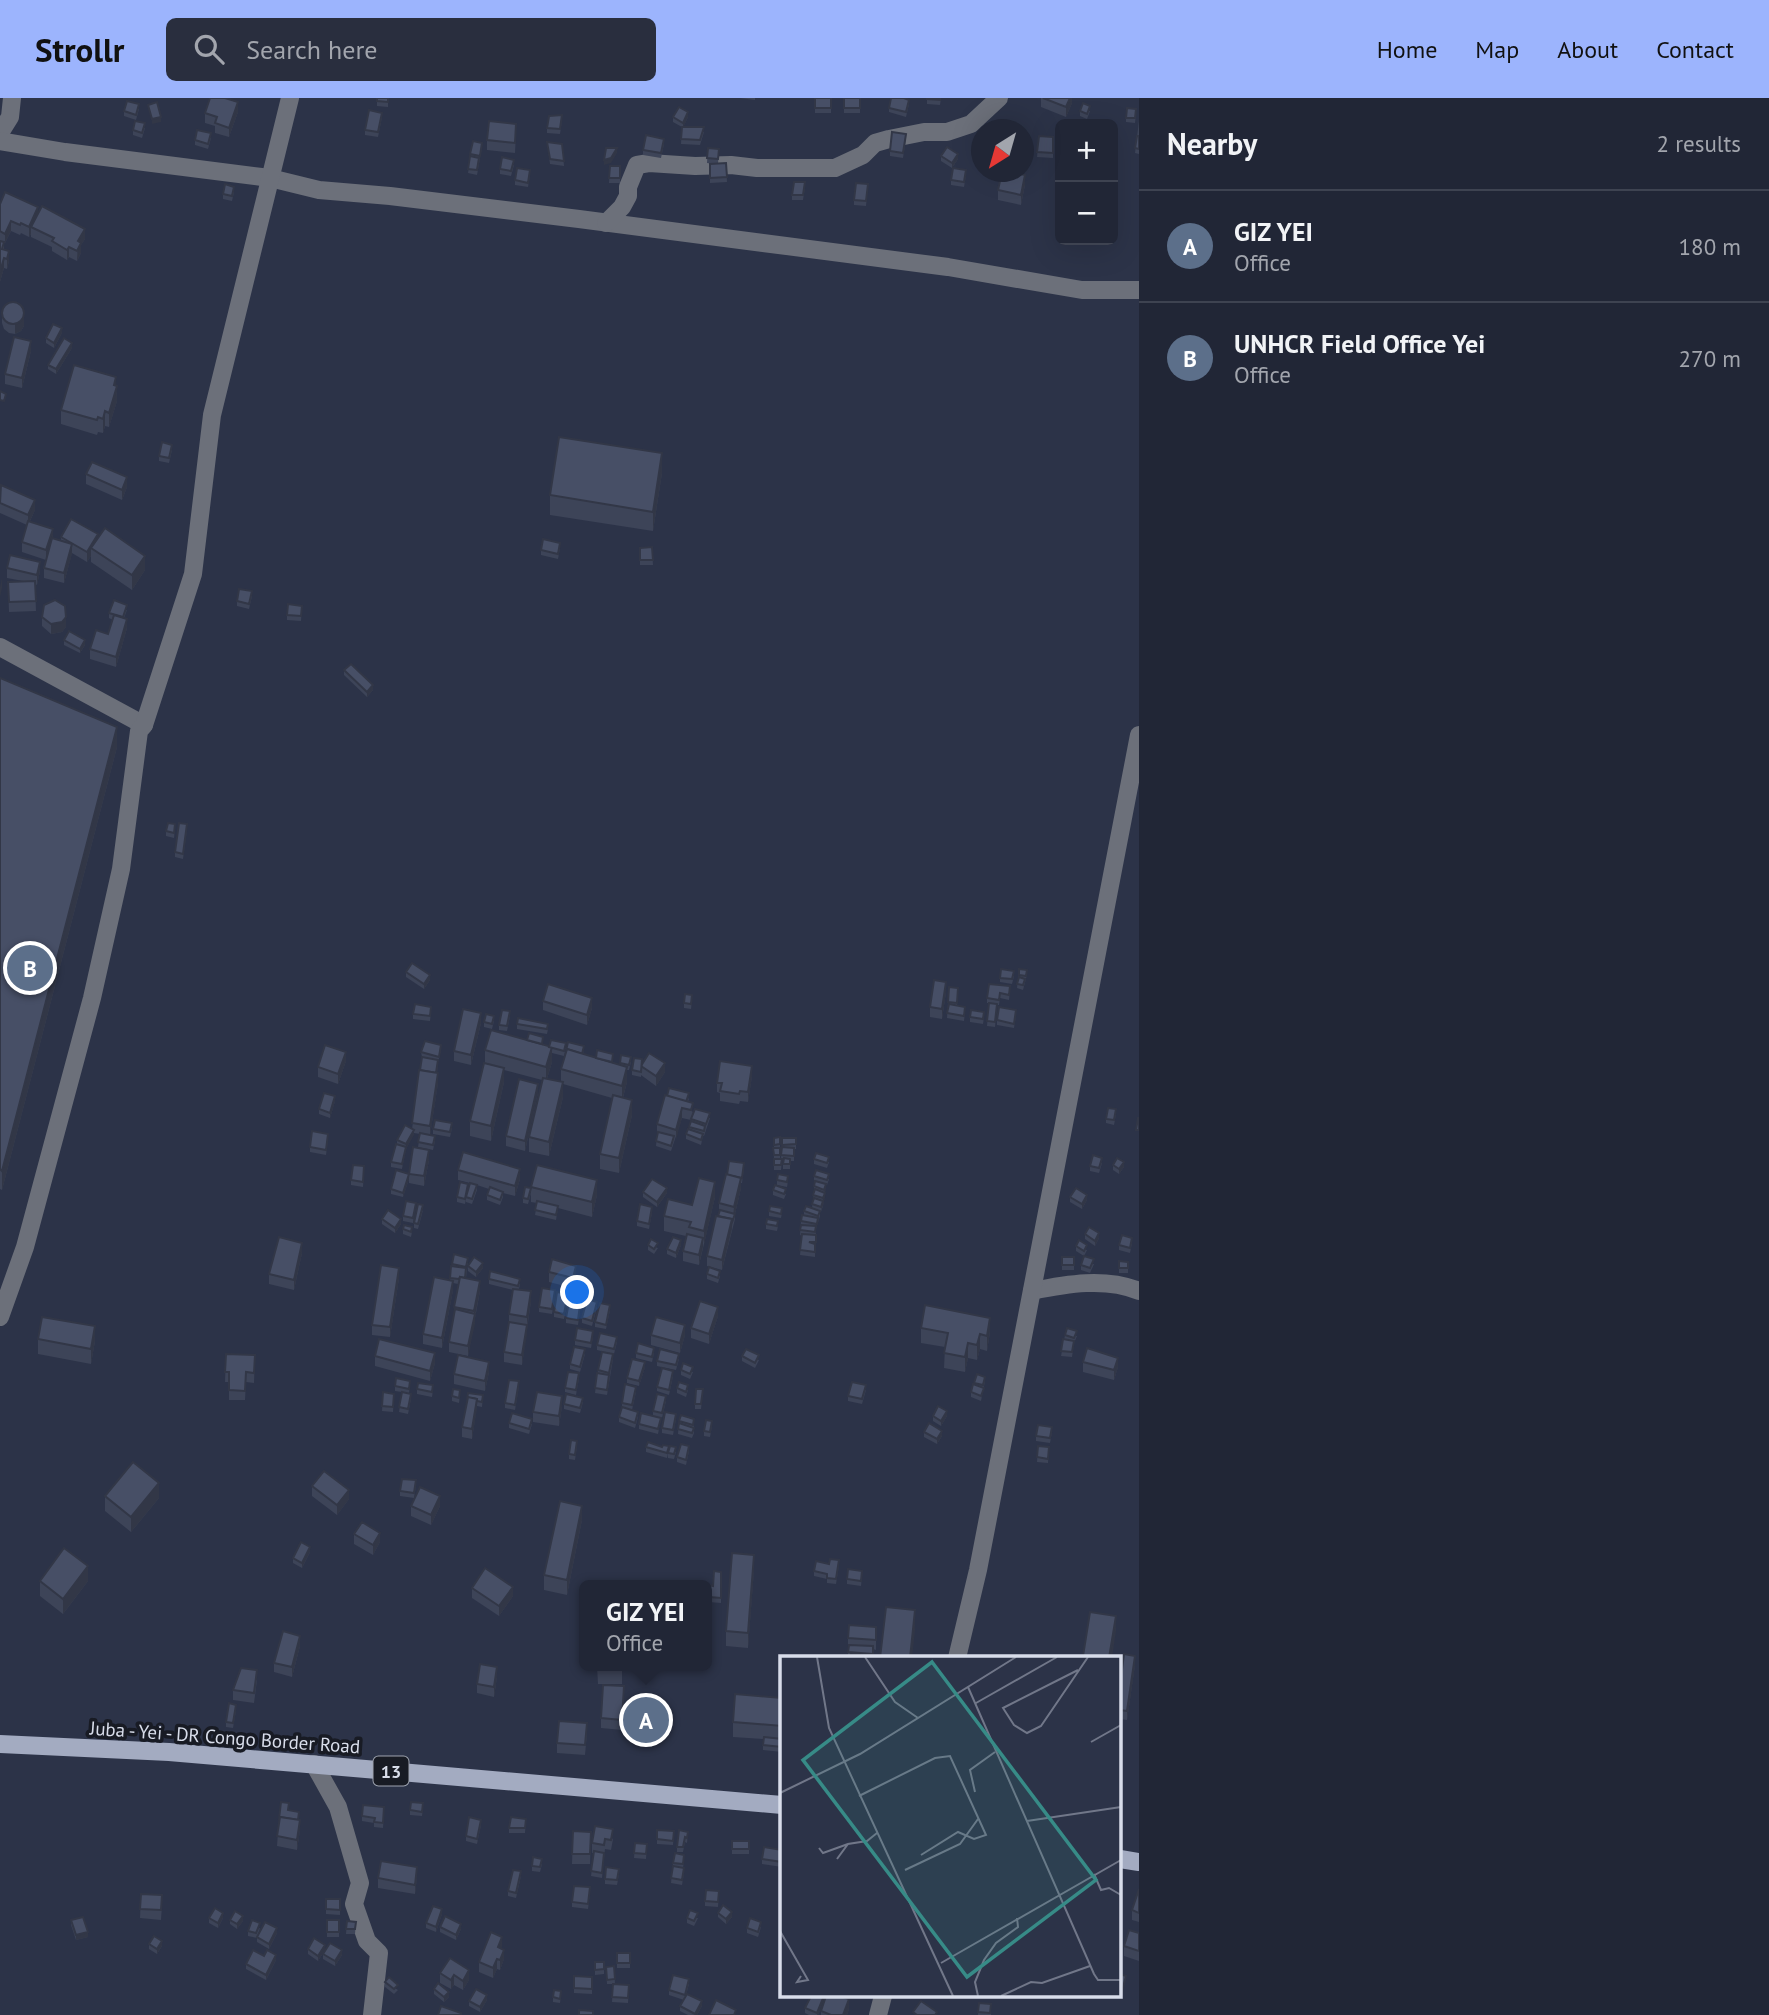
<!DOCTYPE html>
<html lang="en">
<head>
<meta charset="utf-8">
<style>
	body { margin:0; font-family:"PT Sans",sans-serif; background:#292e3e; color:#f1f3f6 }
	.controls { position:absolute; right:21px; top:21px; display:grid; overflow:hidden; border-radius:10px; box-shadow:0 7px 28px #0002 }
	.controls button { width:63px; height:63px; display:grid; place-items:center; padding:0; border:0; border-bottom:2px solid #3e4351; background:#212636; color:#f1f3f6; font:35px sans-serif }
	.compass { position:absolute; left:971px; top:21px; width:63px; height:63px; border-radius:50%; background:#212636; box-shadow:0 7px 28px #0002; rotate:217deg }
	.you { position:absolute; left:578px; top:1195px; width:24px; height:24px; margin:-18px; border:5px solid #fff; border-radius:50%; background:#1a73e8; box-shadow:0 0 0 10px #1a73e833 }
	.badge { display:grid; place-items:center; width:46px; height:46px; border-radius:50%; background:#9cb4fd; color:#fff; font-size:23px; font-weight:700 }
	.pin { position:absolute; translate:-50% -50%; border:4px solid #fff; box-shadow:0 2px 7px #0006 }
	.popup { position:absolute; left:579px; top:1482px; width:133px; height:91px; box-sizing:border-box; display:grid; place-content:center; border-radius:10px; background:#212636; filter:drop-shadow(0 2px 5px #0005); font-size:23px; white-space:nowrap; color:#a2a5ad }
	.popup b { font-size:26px; color:#f1f3f6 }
	.popup::after { content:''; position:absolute; left:50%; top:100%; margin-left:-14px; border:14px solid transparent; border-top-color:#212636 }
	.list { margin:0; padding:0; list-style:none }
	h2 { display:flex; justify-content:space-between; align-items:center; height:91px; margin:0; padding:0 28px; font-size:30px }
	h2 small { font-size:23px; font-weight:400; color:#a2a5ad }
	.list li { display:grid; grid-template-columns:46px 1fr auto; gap:21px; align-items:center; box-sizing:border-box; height:112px; padding:0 28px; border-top:2px solid #3e4351 }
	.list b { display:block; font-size:26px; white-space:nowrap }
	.list p { margin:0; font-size:23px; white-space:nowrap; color:#a2a5ad }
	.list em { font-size:23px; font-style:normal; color:#a2a5ad }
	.icon { flex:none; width:38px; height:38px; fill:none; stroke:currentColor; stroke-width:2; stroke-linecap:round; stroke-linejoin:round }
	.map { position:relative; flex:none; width:1139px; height:1917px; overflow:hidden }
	header { display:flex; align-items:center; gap:42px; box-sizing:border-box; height:98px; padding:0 35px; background:#9cb4fd; color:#111 }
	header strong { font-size:33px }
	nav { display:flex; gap:38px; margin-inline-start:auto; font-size:24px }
	.search { width:490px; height:63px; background:#292e3e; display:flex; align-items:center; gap:18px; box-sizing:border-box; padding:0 24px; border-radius:10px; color:#a2a5ad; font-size:26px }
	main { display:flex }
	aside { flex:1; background:#212636 }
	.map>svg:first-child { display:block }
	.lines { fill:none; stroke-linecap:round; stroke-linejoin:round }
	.minor { stroke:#6c707a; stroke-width:18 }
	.major { stroke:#a3abc1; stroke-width:18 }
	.wall { fill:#3d4458 }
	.shaded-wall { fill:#323747 }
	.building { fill:#474f66; stroke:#323747; stroke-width:2 }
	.labels { text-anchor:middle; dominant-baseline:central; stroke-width:7; stroke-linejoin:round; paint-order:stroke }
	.shield { fill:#181b24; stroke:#9ea3af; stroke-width:2 }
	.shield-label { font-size:18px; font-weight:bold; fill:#d8ddea }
	.street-label { font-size:19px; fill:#d8ddea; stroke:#181b24 }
	.inset-road { fill:none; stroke:#717789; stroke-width:2 }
	.view { fill:#378b87; fill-opacity:0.15; stroke:#378b87; stroke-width:3.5 }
	.inset-edge { fill:none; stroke:#d8ddea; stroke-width:3.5 }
</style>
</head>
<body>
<header>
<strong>Strollr</strong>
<div class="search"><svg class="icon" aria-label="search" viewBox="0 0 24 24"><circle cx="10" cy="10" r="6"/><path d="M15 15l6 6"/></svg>Search here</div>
<nav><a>Home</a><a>Map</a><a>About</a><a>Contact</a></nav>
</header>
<main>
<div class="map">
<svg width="1139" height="1917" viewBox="0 0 1139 1917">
	<rect width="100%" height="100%" fill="#2c3348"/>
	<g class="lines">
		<g class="minor">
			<path d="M0,35L10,19L12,0"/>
			<path d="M0,43L65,54L270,80L319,92L390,98L579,121L948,169L1082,192H1139"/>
			<path d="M606,125L622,109L628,98V89L637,67L649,65L695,68L731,67L757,70H835L863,57L875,45L889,41L924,34H947L971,26L999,0"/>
			<path d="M0,549L144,627"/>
			<path d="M1032,1193C1066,1186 1106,1179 1139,1193"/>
			<path d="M0,1219L25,1149L92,900L121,771L139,633L144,627L193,476L212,317L290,0"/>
			<path d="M957,1560L978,1472L1139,637"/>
			<path d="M314,1666L338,1709L360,1785L354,1806L367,1843L379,1855L372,1917"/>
			<path d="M878,1917L883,1898"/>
		</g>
		<g class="major">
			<path d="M0,1646L169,1654L782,1707"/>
			<path d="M1120,1761L1139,1764"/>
		</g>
	</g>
	<g class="wall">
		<path d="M377,0H388V9L377,8Z"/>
		<path d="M740,0H755V2Z"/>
		<rect x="815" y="0" width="16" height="15"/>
		<rect x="844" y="0" width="16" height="15"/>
		<path d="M927,0H941L940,7L927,6Z"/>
		<path d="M1041,0H1072V5L1066,19L1041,9Z"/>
		<path d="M909,6L906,19L889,14V10Z"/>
		<path d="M139,11L136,22L124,18V13Z"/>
		<path d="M1080,13H1090L1087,21L1080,18Z"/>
		<path d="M238,14L229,39L215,35V28L205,25V15Z"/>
		<path d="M1136,16L1135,25L1126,24V20Z"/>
		<path d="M382,19L378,39L365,37V32Z"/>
		<path d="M673,19H688L683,29L704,34L700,47L681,46L682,29L673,24Z"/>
		<path d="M562,22L560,36L547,35V30Z"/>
		<path d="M1139,23V56L1135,55Z"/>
		<path d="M145,30L142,40L133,37V32Z"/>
		<path d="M516,35L515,55L487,52V42Z"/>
		<path d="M1039,38L1053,39V60L1037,59Z"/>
		<path d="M211,40L208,51L195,47V42Z"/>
		<path d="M906,40L903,60L890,58V53Z"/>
		<path d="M473,43L482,49L477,77L468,75Z"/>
		<path d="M547,44L562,46L564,68L550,66Z"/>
		<path d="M664,46L661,60L643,57V52Z"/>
		<path d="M708,50L719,51L718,66L726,65L727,84L710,85V66H714L707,65Z"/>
		<path d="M941,58L958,61L952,70L941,63Z"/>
		<path d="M514,67L511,78L500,76V71Z"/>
		<path d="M610,68H620V85H609Z"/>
		<path d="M530,77L528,89L515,87V82Z"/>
		<path d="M966,77L964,89L951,87V82Z"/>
		<path d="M868,86L866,108L854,107V102Z"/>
		<path d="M1025,87L1021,107L998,102V92Z"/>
		<path d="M805,89L803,102H792V97Z"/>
		<path d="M234,94L232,103L223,101V96Z"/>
		<path d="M0,106L38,115L85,141L81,147V155L77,163L69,159L67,162L52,153V149L31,139V136L29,139L21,135L20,137L11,133L5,145H4V152L9,163L7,171L4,170L0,184Z"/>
		<path d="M2,215L24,228L21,233L15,236L9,235L4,231L2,225Z"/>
		<path d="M62,235L54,250L46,245V240Z"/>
		<path d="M72,250L56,276L48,271V267Z"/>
		<path d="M31,253L22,290L5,286V276Z"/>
		<path d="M116,288L117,303L109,329L105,328L103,335L98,334L97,337L61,326V312Z"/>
		<path d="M172,352L169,365L159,363V358Z"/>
		<path d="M662,375L653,433L550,417V397Z"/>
		<path d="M86,376L127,389L122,402L86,386Z"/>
		<path d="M0,389L35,412L30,423L53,440L61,442V439L98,440L145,472L132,492L91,464V458L87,464L72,455L64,485L44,480V470L46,462L22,454V444L27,427L0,415Z"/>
		<path d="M652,449L653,467H640V450Z"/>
		<path d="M560,450L558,461L541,457V452Z"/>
		<path d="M7,470L40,473L37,487L35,486L36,513L9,514L8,484L23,483L7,480Z"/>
		<path d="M252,498L249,511L237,508V503Z"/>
		<path d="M302,508L301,523L287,522V517Z"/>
		<path d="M127,512L124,520L127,530L116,569L90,561V551L108,536L113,522L109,520V515Z"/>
		<path d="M42,519L66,529L62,534L51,536L42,528Z"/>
		<path d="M64,542L85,547L80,555L64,547Z"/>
		<path d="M344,572L373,592L367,599L344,577Z"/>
		<path d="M0,580L117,649L2,1092L0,1091Z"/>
		<path d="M175,731L174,740L166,738V733Z"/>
		<path d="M187,731L183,761L175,759V754Z"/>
		<path d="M1019,871L1027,877L1023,892L1017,890Z"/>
		<path d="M406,874L430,882L424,891L406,879Z"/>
		<path d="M1014,878L1012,886L1000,884V880Z"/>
		<path d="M989,886L1010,893L1009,902L1000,900L999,907H997L995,929L987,928L989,905H987V900Z"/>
		<path d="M958,890L957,908L965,914L964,923L947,920L948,904Z"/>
		<path d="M946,894L942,921L930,919V909Z"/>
		<path d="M692,902L691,911L684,910V905Z"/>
		<path d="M543,903L592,910L587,927L543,912Z"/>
		<path d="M431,914L430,923L413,921V916Z"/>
		<path d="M1016,917L1014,930L997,927V922Z"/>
		<path d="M510,918L507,933L499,932V927Z"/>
		<path d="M970,919H984L983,926L970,924Z"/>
		<path d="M494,923L492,931L484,929V924Z"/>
		<path d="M481,925L471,967L454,963V953Z"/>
		<path d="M517,926L548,931L547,936L517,931Z"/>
		<path d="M527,942L543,944V947L549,949L566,950L564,958L552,955V964L547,981L561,984V971L584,953L583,956L596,960H613L612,965L620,967L621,957L631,964L629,972H627V984L623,1000L632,1017L619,1075L600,1071V1056L612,1000L563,986V999L549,1058L529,1054V1039L542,982L504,972V984L491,1043L470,1038V1023L485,965V952Z"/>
		<path d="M441,952L438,964L437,975L438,985L430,1037L435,1043L433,1052L418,1049L420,1036L414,1035L406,1051L402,1071L391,1069V1064L397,1047V1042L412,1031L422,959L421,954Z"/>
		<path d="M346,963L338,986L318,979V969Z"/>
		<path d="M642,965L665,974L656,988L641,977V979L632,977V972Z"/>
		<path d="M752,978L748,1004L740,1003L739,1006L720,1003V995L717,994V985Z"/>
		<path d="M538,995L525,1053L506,1048V1038Z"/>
		<path d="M689,1000L688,1004L693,1015L691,1022L682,1020L671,1053L656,1048L657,1036V1026Z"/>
		<path d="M335,1003L330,1020L319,1016V1011Z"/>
		<path d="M1116,1016L1114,1027L1106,1025V1021Z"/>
		<path d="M710,1020L704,1038H703L701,1047L686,1041V1036L689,1031L691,1021Z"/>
		<path d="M452,1030L450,1039L433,1036V1031Z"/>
		<path d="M774,1040L780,1046V1061H781L782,1040H796V1051H794V1063H790V1071H783V1062H782L781,1072H774Z"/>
		<path d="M328,1041L326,1057L310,1054V1049Z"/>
		<path d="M814,1061L829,1064L827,1070L814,1066Z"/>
		<path d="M429,1062L424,1088L409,1085V1076Z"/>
		<path d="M1102,1065L1099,1075L1090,1073V1068Z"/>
		<path d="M1113,1067L1124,1069L1119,1076L1113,1072Z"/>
		<path d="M744,1070L742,1085H741V1090L735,1116V1121L722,1172L707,1168V1158L719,1115V1105L727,1077Z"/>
		<path d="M458,1072L520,1081L515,1098L503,1095V1099L500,1107L487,1102V1097L489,1091L477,1087V1092L472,1106L466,1104V1099L470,1085L458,1082Z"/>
		<path d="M364,1073L363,1089L351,1087V1082Z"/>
		<path d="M814,1078L829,1081L827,1087H826L823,1108L821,1114H820V1118L816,1131L815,1159L800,1157L802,1138L800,1137L801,1123L804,1117V1113L812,1110L814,1093V1088L815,1083H814Z"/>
		<path d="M409,1081L403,1099L391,1096V1091Z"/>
		<path d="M777,1082L788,1083L787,1089L777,1087Z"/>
		<path d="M531,1089L597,1097L592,1119L558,1110L556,1122L535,1117L537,1105L531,1104Z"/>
		<path d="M468,1091L465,1106L457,1104V1099Z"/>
		<path d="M773,1092L786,1096L784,1101L773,1097Z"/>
		<path d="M643,1094L667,1095L657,1109L643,1099Z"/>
		<path d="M531,1095L528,1106L523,1105V1100Z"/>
		<path d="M715,1099L699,1167L683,1163V1153L686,1138L664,1133V1118Z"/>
		<path d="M1070,1099L1087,1102L1082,1111L1070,1104Z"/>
		<path d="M416,1109L413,1125L403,1123V1118Z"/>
		<path d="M423,1112L418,1131L414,1130V1125Z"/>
		<path d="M769,1113L782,1115L781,1120L769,1118Z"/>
		<path d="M652,1114L649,1131L637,1128V1123Z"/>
		<path d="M382,1121L401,1126L395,1135L382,1126Z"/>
		<path d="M766,1126L778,1128L777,1133L766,1131Z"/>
		<path d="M403,1131L412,1134L411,1139L403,1136Z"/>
		<path d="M1085,1136L1099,1140L1095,1148L1085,1141Z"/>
		<path d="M1132,1145L1130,1155L1119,1152V1147Z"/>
		<path d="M648,1147L658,1150L654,1156L648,1152Z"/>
		<path d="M681,1147L676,1160L667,1156V1151Z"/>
		<path d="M1076,1148L1087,1152L1084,1158L1076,1153Z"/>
		<path d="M302,1155L294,1192L269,1186V1176Z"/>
		<rect x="1062" y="1159" width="12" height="13"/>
		<path d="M1119,1163L1128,1164V1175H1119Z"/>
		<path d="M468,1165L466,1180L480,1193L468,1258L449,1254V1244L454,1219V1209L458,1186L453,1185V1192L442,1250L423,1246V1236L450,1182L452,1166Z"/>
		<path d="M1094,1166L1090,1175L1081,1172V1167Z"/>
		<path d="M468,1168L483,1170L476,1179L468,1173Z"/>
		<path d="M549,1174L576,1177L573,1190L549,1184Z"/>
		<path d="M707,1176L720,1178L718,1185L707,1181Z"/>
		<path d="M399,1180L390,1239L372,1237V1227Z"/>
		<path d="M489,1181L520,1186L519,1191L531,1203L522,1267L504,1264V1254L509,1224V1216L513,1192L489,1186Z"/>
		<path d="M555,1197L552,1216L539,1214V1209Z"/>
		<path d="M568,1201L564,1221L554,1219V1214Z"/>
		<path d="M581,1205L578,1227L566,1225V1220Z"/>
		<path d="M597,1209L592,1228L582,1225V1220Z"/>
		<path d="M610,1212L606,1231L595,1229V1224Z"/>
		<path d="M718,1218L709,1246L691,1240V1230Z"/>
		<path d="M921,1230L990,1234L987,1253L980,1251L977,1262L968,1260L965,1274L944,1270L945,1249L921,1245Z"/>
		<path d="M651,1237H685L680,1255L651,1247Z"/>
		<path d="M1065,1237L1077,1238L1074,1245L1072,1259L1061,1258Z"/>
		<path d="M593,1238L591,1250L575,1247V1242Z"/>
		<path d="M38,1241L95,1243L91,1266L38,1256Z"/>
		<path d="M617,1244L614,1256L597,1252V1247Z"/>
		<path d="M636,1255H654L652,1264L636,1260Z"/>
		<path d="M226,1256L255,1257L254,1285L246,1284L245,1302H229V1284H225Z"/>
		<path d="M585,1256L580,1274L570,1271V1266Z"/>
		<path d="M375,1258L435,1265L430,1283L375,1268Z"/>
		<path d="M742,1258L759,1262L755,1270L742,1263Z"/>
		<path d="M613,1261L607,1297L595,1295L598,1272Z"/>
		<path d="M679,1261L676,1272L657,1268V1263Z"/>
		<path d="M1083,1264L1118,1269L1114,1282L1083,1274Z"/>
		<path d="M645,1269L639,1288L627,1285V1280Z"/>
		<path d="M681,1272L693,1274L690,1281L681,1277Z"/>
		<path d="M489,1274L485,1293L454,1286V1276Z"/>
		<path d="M977,1276L985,1283L981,1303L971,1299V1294L974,1286Z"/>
		<path d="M673,1278L669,1297L657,1293V1289Z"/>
		<path d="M579,1280L576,1297L565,1294V1290Z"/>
		<path d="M395,1288H410L409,1295L411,1301L408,1316L399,1314L402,1294L395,1293Z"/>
		<path d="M519,1288L515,1312L505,1310V1305Z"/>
		<path d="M677,1290L688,1292L686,1299L677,1295Z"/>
		<path d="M417,1291L433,1292L432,1299L417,1296Z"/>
		<path d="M703,1291L701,1311H695V1306Z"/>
		<path d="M866,1292L862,1306L848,1303V1298Z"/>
		<path d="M383,1294L394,1296L393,1314L382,1313Z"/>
		<path d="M636,1294L632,1312L638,1319L635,1330L619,1324V1319L622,1309V1305Z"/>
		<path d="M460,1297L459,1305L452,1303V1298Z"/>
		<path d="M483,1297L482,1309L477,1308L472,1341L462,1339V1329L467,1301Z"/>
		<path d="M666,1303L662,1320H661L658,1336L639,1331V1326L653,1318V1313Z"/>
		<path d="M583,1304L580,1315L564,1311V1306Z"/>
		<path d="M562,1308L559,1328L533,1324V1314Z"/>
		<path d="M933,1318H947L941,1328L933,1323Z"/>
		<path d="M676,1321L673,1337L662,1335V1330Z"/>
		<path d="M679,1323L694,1326V1335L692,1340L678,1336Z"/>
		<path d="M509,1325L532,1326L529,1336L509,1330Z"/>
		<path d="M712,1328L710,1339L704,1338V1333Z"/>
		<path d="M924,1334L942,1338L937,1346L924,1339Z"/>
		<path d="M1052,1334L1050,1345L1036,1343V1338Z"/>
		<path d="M577,1348L575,1362L569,1361V1356Z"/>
		<path d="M1038,1348L1049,1349L1048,1365L1037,1364Z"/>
		<path d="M646,1349L676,1354L674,1361L668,1360V1355L667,1360L646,1354Z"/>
		<path d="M689,1353L686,1367L677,1364V1359Z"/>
		<path d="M416,1387L414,1400L400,1398V1393Z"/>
		<path d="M312,1388L349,1401L337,1417L312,1398Z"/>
		<path d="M105,1398L159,1400L131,1434L105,1413Z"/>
		<path d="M411,1408H440L431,1427L411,1418Z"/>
		<path d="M582,1422L567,1497L544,1492V1477Z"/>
		<path d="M354,1436L380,1444L373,1457L354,1446Z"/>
		<path d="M310,1454L302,1470L293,1465V1460Z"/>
		<path d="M839,1467L836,1486L827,1485V1481L814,1478V1473Z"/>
		<path d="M754,1472L748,1550L726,1548V1533Z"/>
		<path d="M721,1474V1505L709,1504V1487L713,1488Z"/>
		<path d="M862,1478L861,1488L847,1486V1481Z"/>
		<path d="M40,1483H88L63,1516L40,1498Z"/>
		<path d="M472,1490L513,1498L499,1518L472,1500Z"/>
		<path d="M876,1529V1552L873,1551V1560L848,1559V1540Z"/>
		<path d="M300,1548L292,1579L274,1574V1565Z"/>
		<path d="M1135,1567L1127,1622L1120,1621V1586Z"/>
		<path d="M597,1568H622V1586H598Z"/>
		<path d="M497,1579L494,1599L477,1595V1586Z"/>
		<path d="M257,1582L254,1605L233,1602V1592Z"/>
		<path d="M624,1598L622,1632L601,1630V1620Z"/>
		<path d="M782,1600V1654L763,1652V1641L733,1639V1624Z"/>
		<path d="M236,1612L233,1630L226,1629V1624Z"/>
		<path d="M587,1635L585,1657L557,1655V1645Z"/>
		<path d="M423,1710L422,1718L410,1717V1712Z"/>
		<path d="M289,1713L298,1722L300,1732L297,1752L277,1748L279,1721Z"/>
		<path d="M384,1714L383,1730L374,1729V1725L362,1723V1718Z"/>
		<path d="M526,1721L525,1735H509V1730Z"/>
		<path d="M481,1727L477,1746L466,1743V1738Z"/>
		<path d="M595,1728L613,1741L611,1752L605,1751L602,1780L591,1778L594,1755H592V1745Z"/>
		<path d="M657,1732L674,1733L673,1747L657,1746Z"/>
		<path d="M573,1733L591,1734L590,1766H572Z"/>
		<path d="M688,1734L687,1745L685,1744L683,1754H677V1749Z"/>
		<rect x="732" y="1743" width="17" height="13"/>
		<path d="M635,1745L647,1746L646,1761L634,1760Z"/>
		<path d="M782,1752V1769L762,1766V1761Z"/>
		<path d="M684,1762L683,1770L684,1775L682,1787L671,1785L673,1765Z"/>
		<path d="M542,1766L540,1774L532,1773V1768Z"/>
		<path d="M619,1776L617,1787L605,1786V1781Z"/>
		<path d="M521,1778L516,1800L508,1798V1793Z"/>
		<path d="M417,1779L415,1796L378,1790V1780Z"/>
		<path d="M1139,1791V1824L1132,1822V1812Z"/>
		<path d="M719,1793L718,1809L705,1808V1803Z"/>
		<path d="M590,1794L588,1811L572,1809V1804Z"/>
		<path d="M141,1796L162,1807L161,1822L140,1820Z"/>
		<path d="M326,1801H340V1817L326,1816Z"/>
		<path d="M718,1815L732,1819L726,1826L718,1819Z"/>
		<path d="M442,1816L436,1834L426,1830V1825Z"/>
		<path d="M209,1820H223L218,1830L209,1825Z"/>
		<path d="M687,1820H698L694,1828L687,1825Z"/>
		<path d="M71,1822L88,1839L76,1842L71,1827Z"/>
		<path d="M230,1822L243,1823L237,1831L230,1826Z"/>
		<rect x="327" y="1822" width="12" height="17"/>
		<path d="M347,1823L356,1824L355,1836H346Z"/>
		<path d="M440,1829L461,1831L456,1842L440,1834Z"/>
		<path d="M761,1829L758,1839L747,1835V1830Z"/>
		<path d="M260,1830L258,1837L277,1835L269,1851L257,1844V1840L248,1838V1833Z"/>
		<path d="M1139,1835V1863L1124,1858V1848Z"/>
		<path d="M149,1846L162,1848L157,1856L149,1851Z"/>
		<path d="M502,1848L501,1850L504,1861L500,1872L497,1871L493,1880L479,1874V1864Z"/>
		<path d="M308,1851L325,1852L318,1863L308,1856Z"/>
		<rect x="617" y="1855" width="13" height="15"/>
		<path d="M323,1856L342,1857L335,1868L323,1861Z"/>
		<path d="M450,1860L469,1882L463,1892L454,1887L451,1891L440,1885V1875Z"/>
		<path d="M276,1862L266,1882L246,1871V1866Z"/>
		<path d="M595,1864H604V1876L595,1877Z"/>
		<path d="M614,1868L615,1886L629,1887L628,1905L612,1904L613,1886H607L606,1869Z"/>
		<path d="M574,1878L592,1879V1896L574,1895Z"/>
		<path d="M385,1884L398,1892L394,1896L385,1889Z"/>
		<path d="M689,1886L686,1897L702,1908L697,1917H688L680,1913V1908L684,1902L669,1897V1892Z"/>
		<path d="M434,1891L449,1899L444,1904L434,1896Z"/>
		<path d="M561,1898L560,1905L553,1904V1899Z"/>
		<path d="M825,1901L818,1917H809L805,1915V1910Z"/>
		<path d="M487,1902L480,1914L469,1908V1903Z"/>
		<path d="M979,1905L991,1906V1917H978Z"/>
		<path d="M849,1911L847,1917H821V1913Z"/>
	</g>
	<g class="shaded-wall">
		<path d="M1070,0H1072V5L1066,19V9Z"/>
		<path d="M238,4V14L229,39V30Z"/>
		<path d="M688,14V19L683,30V25Z"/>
		<path d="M161,19V24L152,26V21Z"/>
		<path d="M617,50V55L611,65L604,67V62Z"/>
		<path d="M958,56V61L952,70V65Z"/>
		<path d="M1025,77V87L1021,107V97Z"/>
		<path d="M38,109V119L31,129V136L29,139V129Z"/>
		<path d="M11,123V133L5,145V136Z"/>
		<path d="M85,131V141L81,147V155L77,163L78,143Z"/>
		<path d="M69,149V159L67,162V152Z"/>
		<path d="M9,153V163L7,171V161Z"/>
		<path d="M4,160V170L0,184V174Z"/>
		<path d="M24,218V228L21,233L15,236V226Z"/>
		<path d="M62,230V235L54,250V245Z"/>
		<path d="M31,243V253L22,290V280Z"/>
		<path d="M72,245V250L56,276V271Z"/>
		<path d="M116,279L117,303L109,329V315Z"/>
		<path d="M105,313V328L103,335V321Z"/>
		<path d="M662,355V375L653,433V414Z"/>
		<path d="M127,379V389L122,402V392Z"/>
		<path d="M35,402V412L28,427V417Z"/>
		<path d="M53,431V441L46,462V452Z"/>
		<path d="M98,436V446L91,450V458L87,464V454Z"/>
		<path d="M72,446V456L64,485V475Z"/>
		<path d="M145,458V472L132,492V477Z"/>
		<path d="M40,464V473L37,487V477Z"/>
		<path d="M2,480V490L0,499V489Z"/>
		<path d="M66,519V529L62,534L51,536V526Z"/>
		<path d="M127,521V530L116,569V559Z"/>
		<path d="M85,542V547L80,555V551Z"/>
		<path d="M373,587V592L367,599V594Z"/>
		<path d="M117,629V649L2,1092V1073Z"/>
		<path d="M430,877V882L424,891V886Z"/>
		<path d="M946,884V894L942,921V911Z"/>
		<path d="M592,900V910L587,927V917Z"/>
		<path d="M481,915V925L471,967V957Z"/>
		<path d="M552,949V964L546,984V969Z"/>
		<path d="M346,954V963L338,986V976Z"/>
		<path d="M665,965V974L656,988V978Z"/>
		<path d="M752,968V978L748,1004V994Z"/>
		<path d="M627,969V984L622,1003V988Z"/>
		<path d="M504,970V984L491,1043V1028Z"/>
		<path d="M438,975V985L430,1038V1028Z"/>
		<path d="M563,984V999L549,1058V1044Z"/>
		<path d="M538,986V995L525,1053V1043Z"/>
		<path d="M335,998V1003L330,1020V1015Z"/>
		<path d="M632,1002V1017L619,1075V1060Z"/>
		<path d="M682,1010V1020L676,1042V1032Z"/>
		<path d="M414,1032V1037L406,1051L402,1071L406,1046Z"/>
		<path d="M429,1052V1062L424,1088V1078Z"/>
		<path d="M1124,1064V1069L1119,1076V1071Z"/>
		<path d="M520,1071V1081L515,1098V1088Z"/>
		<path d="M409,1076V1081L403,1099V1095Z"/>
		<path d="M741,1080V1090L732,1129L734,1109Z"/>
		<path d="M597,1082V1097L592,1119V1104Z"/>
		<path d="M715,1084V1099L704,1147V1133Z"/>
		<path d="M826,1086L825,1100L821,1114L823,1100Z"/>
		<path d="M667,1090V1095L657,1109V1104Z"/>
		<path d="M1087,1097V1102L1082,1111V1106Z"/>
		<path d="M401,1121V1126L395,1135V1130Z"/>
		<path d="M732,1121V1131L722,1172V1162Z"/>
		<path d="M1099,1135V1140L1095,1148V1143Z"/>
		<path d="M703,1140V1149L699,1167V1157Z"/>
		<path d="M681,1142V1147L676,1160V1155Z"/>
		<path d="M302,1145V1155L294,1192V1182Z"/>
		<path d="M483,1165V1170L476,1179V1174Z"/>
		<path d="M576,1168V1177L573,1190V1180Z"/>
		<path d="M399,1170V1180L390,1239V1229Z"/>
		<path d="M453,1183V1192L442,1250V1240Z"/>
		<path d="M480,1183V1193L475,1218V1226L468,1258V1248Z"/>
		<path d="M531,1193V1203L527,1229V1219Z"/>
		<path d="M718,1209V1218L709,1246V1236Z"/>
		<path d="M990,1220V1234L987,1253V1238Z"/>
		<path d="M527,1227V1237L522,1267V1257Z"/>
		<path d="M685,1227V1237L680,1255V1245Z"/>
		<path d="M95,1228V1243L91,1266V1251Z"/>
		<path d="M980,1236V1251L977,1262V1247Z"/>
		<path d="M968,1245V1260L965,1274V1259Z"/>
		<path d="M435,1255V1265L430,1283V1273Z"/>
		<path d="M1118,1260V1269L1114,1282V1272Z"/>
		<path d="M489,1264V1274L485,1293V1283Z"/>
		<path d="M645,1264V1269L639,1288V1283Z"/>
		<path d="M562,1298V1308L559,1328V1318Z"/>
		<path d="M477,1301V1311L472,1341V1331Z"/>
		<path d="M947,1313V1318L941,1328V1323Z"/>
		<path d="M942,1333V1338L937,1346V1341Z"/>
		<path d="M159,1385V1400L131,1434V1419Z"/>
		<path d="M349,1392V1401L337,1417V1407Z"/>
		<path d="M440,1398V1408L431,1427V1417Z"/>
		<path d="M582,1408V1422L567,1497V1482Z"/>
		<path d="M380,1435V1444L373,1457V1447Z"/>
		<path d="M310,1449V1454L302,1470V1465Z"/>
		<path d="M754,1457V1472L748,1550V1535Z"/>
		<path d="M88,1468V1483L63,1516V1501Z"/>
		<path d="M513,1489V1498L499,1518V1508Z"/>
		<path d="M915,1512V1532L912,1560H910Z"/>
		<path d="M1116,1518V1533L1112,1560H1109Z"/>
		<path d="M300,1538V1548L292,1579V1569Z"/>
		<path d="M1135,1558V1567L1127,1622V1613Z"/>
		<path d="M497,1569V1579L494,1599V1589Z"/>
		<path d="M300,1722V1732L297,1752V1742Z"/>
		<path d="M417,1769V1779L415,1796V1787Z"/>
		<path d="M442,1811V1816L436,1834V1829Z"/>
		<path d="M732,1814V1819L726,1826V1821Z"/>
		<path d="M223,1815V1820L218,1830V1825Z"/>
		<path d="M243,1818V1823L237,1831V1826Z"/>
		<path d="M461,1826V1831L456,1842V1837Z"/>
		<path d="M277,1830V1835L269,1851V1846Z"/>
		<path d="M88,1834V1839L76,1842V1837Z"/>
		<path d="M502,1839V1848L498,1859V1849Z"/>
		<path d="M162,1843V1848L157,1856V1851Z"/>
		<path d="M325,1847V1852L318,1863V1858Z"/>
		<path d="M342,1852V1857L335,1868V1863Z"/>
		<path d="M504,1852V1861L500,1872V1862Z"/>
		<path d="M276,1857V1862L266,1882V1877Z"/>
		<path d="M497,1861V1871L493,1880V1870Z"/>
		<path d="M469,1872V1882L463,1892V1883Z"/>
		<path d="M454,1877V1887L451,1891V1882Z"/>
		<path d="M449,1894V1899L444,1904V1899Z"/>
		<path d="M487,1897V1902L480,1914V1909Z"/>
		<path d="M825,1898V1901L818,1917H817Z"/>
		<path d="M849,1901V1911L847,1917H843Z"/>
		<path d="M702,1903V1908L697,1917H695Z"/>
	</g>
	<g class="building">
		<path d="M210,0H225L238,4L229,30L215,25L217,19L205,15Z"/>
		<path d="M377,0H388V4L377,3Z"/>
		<rect x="815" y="0" width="16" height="10"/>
		<rect x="844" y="0" width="16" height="10"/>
		<path d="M891,0H904L909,2L906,14L889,10Z"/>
		<path d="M927,0H940V2L927,1Z"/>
		<path d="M1043,0H1070L1066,9Z"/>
		<path d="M127,3L139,6L136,17L124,13Z"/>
		<path d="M157,4L161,19L152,21L148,7Z"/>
		<path d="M1083,5L1090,8L1087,16L1080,13Z"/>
		<path d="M679,9L688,14L683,25L673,19Z"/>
		<path d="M1127,10L1136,11L1135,20H1126Z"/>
		<path d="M369,12L382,15L378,34L365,32Z"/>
		<path d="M562,17L560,31L547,30L549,18Z"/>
		<path d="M135,23L145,25L142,35L133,32Z"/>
		<path d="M489,23L516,26L515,45L487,42Z"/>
		<path d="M682,29H704L700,42L681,41Z"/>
		<path d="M197,32L211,35L208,46L195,42Z"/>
		<path d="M892,34L906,36L903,55L890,53Z"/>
		<path d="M646,37L664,41L661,55L643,52Z"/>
		<path d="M1039,38L1053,39V55L1037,54Z"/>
		<path d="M1137,38H1139V51L1135,50Z"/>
		<path d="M473,43L482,45L480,58L470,56Z"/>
		<path d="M547,44L562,46L564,63L550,61Z"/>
		<path d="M947,49L958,56L952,65L941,58Z"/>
		<path d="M606,50H617L611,60L604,62Z"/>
		<path d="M708,50L719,51L718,61L707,60Z"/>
		<path d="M470,58L479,60L477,72L468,71Z"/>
		<path d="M502,59L514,62L511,73L500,71Z"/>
		<path d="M726,65L727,79L710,80V66Z"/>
		<path d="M610,68H620V80H609Z"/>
		<path d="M517,70L530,72L528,85L515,82Z"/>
		<path d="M953,70L966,72L964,84L951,82Z"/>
		<path d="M1002,74H1010L1025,77L1021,97L998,92Z"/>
		<path d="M794,84H805L803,97H792Z"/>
		<path d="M856,85L868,86L866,103L854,102Z"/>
		<path d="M225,86L234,89L232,98L223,96Z"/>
		<path d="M5,94L38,109L29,129L21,125L20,127L11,123L5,136L0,133V106Z"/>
		<path d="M42,108L85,131L78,143L81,145L77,153L69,149L67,152L52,143L54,140L31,129Z"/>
		<path d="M0,143L4,144L2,151L9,153L7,161L4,160L0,174Z"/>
		<circle cx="13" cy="215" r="11"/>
		<path d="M53,226L62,230L54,245L46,240Z"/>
		<path d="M14,239L31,243L22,280L5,276Z"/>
		<path d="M64,240L72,245L56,271L48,267Z"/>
		<path d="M74,267L116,279L114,287L117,288L109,315L105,313L103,321L98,319L97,322L61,312Z"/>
		<path d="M0,293L6,296L4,303L0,302Z"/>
		<path d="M559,339L662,355L653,414L550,397Z"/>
		<path d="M162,344L172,347L169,360L159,358Z"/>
		<path d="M92,364L127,379L122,392L86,376Z"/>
		<path d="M1,387L35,402L28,417L0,405Z"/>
		<path d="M71,421L98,436L87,454L61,439Z"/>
		<path d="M28,423L53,431L46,452L22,444Z"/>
		<path d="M105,430L145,458L132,477L91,450Z"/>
		<path d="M52,440L72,446L64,475L44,470Z"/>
		<path d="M543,441L560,445L558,456L541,452Z"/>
		<path d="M652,449L653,462H640V450Z"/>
		<path d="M10,457L40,464L37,477L7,470Z"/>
		<path d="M35,483L36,503L9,504L8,484Z"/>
		<path d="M239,491L252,493L249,506L237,503Z"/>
		<path d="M55,502L65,508L66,519L62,524L51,526L42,519L44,507Z"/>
		<path d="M114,502L127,507L123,519L109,515Z"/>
		<path d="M288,506L302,508L301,518L287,517Z"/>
		<path d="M114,517L127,521L116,559L90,551L96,532L108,536Z"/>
		<path d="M69,533L85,542L80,551L64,542Z"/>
		<path d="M351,566L373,587L367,594L344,572Z"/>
		<path d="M0,580L117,629L2,1073L0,1071Z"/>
		<path d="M168,725L175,726L174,735L166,733Z"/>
		<path d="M179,725L187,726L183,756L175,754Z"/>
		<path d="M412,865L430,877L424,886L406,874Z"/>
		<path d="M1001,871L1014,873L1012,881L1000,880Z"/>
		<path d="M1019,871L1027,872L1026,878L1019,877Z"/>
		<path d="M1019,879L1025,881L1023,887L1017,886Z"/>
		<path d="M934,882L946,884L942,911L930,909Z"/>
		<path d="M548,886L592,900L587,917L543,903Z"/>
		<path d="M989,886L1010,888L1009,897L1000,895L999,902L987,900Z"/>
		<path d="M949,889L958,890L957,905L948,904Z"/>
		<path d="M685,896L692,897L691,906L684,905Z"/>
		<path d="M989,905L997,906L995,924L987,923Z"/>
		<path d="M415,906L431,909L430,918L413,916Z"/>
		<path d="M949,906L965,909L964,918L947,915Z"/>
		<path d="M999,909L1016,912L1014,926L997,922Z"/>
		<path d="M463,911L481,915L471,957L454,953Z"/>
		<path d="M502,912L510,913L507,928L499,927Z"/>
		<path d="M971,912L984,914L983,921L970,919Z"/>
		<path d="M486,916L494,918L492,926L484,924Z"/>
		<path d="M518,920L548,926L547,931L517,926Z"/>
		<path d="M491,932L552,949L546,969L485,952Z"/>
		<path d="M529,935L543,939L542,946L527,942Z"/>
		<path d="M551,942L566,945L564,953L549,949Z"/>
		<path d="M425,943L441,947L439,959L421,954Z"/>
		<path d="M568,944L584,948L582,956L567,951L566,953Z"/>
		<path d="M325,947L346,954L338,976L318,969Z"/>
		<path d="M567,951L627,969L622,988L561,971Z"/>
		<path d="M597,952L613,956L612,964L596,960Z"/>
		<path d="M649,955L665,965L656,978L641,968Z"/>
		<path d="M621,957L631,959L629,967L620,965Z"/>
		<path d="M422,959L438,962L436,975L420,972Z"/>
		<path d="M634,960L642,961L641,974L632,972Z"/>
		<path d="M720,963L752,968L748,994L740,993L739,996L720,993L722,985H717Z"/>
		<path d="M484,965L504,970L491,1028L470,1023Z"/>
		<path d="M419,972L438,975L430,1028L412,1025Z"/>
		<path d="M543,980L563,984L549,1044L529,1039Z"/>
		<path d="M519,981L538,986L525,1043L506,1038Z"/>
		<path d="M669,990L689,995L686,1004L667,998Z"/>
		<path d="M324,995L335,998L330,1015L319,1011Z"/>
		<path d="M613,997L632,1002L619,1060L600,1056Z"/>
		<path d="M665,997L693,1005L691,1012L682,1010L676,1032L657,1026Z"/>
		<path d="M1108,1010L1116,1011L1114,1022L1106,1021Z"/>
		<path d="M695,1011L710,1015L706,1026L691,1021Z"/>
		<path d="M1138,1020H1139V1032H1136Z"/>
		<path d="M435,1022L452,1025L450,1034L433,1031Z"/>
		<path d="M691,1023L705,1028L704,1033L689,1029Z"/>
		<path d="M405,1027L414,1032L406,1046L397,1042Z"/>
		<path d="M688,1031L703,1036L701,1042L686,1036Z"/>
		<path d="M312,1033L328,1036L326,1052L310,1049Z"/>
		<path d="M658,1034L674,1038L671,1048L656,1043Z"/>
		<path d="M420,1035L435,1038L433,1047L418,1044Z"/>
		<path d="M780,1039V1046L774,1047V1040Z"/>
		<path d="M782,1040H796V1046L782,1047Z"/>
		<path d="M396,1046L406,1049L402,1066L391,1064Z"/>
		<path d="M413,1049L429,1052L424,1078L409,1076Z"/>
		<path d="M782,1049L794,1050V1058L781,1057Z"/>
		<path d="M773,1050H780V1057H774Z"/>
		<path d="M463,1054L520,1071L515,1088L458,1072Z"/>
		<path d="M816,1055L829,1059L827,1065L814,1061Z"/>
		<path d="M1093,1057L1102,1060L1099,1070L1090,1068Z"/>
		<path d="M784,1060L790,1061V1066H783Z"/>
		<path d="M1117,1060L1124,1064L1119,1071L1113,1067Z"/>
		<path d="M774,1061H782L781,1067H774Z"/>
		<path d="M729,1063L744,1065L742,1080L727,1077Z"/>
		<path d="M353,1067L364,1068L363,1084L351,1082Z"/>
		<path d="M537,1067L597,1082L592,1104L531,1089Z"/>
		<path d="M396,1072L409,1076L403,1095L391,1091Z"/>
		<path d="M816,1072L829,1076L827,1082L814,1078Z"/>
		<path d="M726,1076L741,1080L734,1109L719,1105Z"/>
		<path d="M778,1076L788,1078L787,1084L777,1082Z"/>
		<path d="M699,1080L715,1084L704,1133L689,1129L691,1124L664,1118L668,1101L692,1107Z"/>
		<path d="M652,1081L667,1090L657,1104L643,1094Z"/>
		<path d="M815,1083L826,1086L824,1092L814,1088Z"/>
		<path d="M460,1084L468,1086L465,1101L457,1099Z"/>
		<path d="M470,1085L477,1087L472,1101L466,1099Z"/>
		<path d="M775,1087L786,1091L784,1096L773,1092Z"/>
		<path d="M490,1089L503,1094L500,1102L487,1097Z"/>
		<path d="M525,1089L531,1090L528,1101L523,1100Z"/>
		<path d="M1076,1090L1087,1097L1082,1106L1070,1099Z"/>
		<path d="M815,1091L825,1095L823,1100L813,1097Z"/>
		<path d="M814,1100L823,1103L821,1109L812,1106Z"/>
		<path d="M406,1103L416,1105L413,1120L403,1118Z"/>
		<path d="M537,1103L558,1108L556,1117L535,1112Z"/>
		<path d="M418,1106L423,1107L418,1126L414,1125Z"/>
		<path d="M640,1106L652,1109L649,1126L637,1123Z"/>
		<path d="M770,1108L782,1110L781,1116L769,1113Z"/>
		<path d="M806,1108L820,1113L818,1118L804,1113Z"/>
		<path d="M388,1112L401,1121L395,1130L382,1121Z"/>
		<path d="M720,1112L735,1116L732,1124L731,1123L732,1121L718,1118Z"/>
		<path d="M802,1117L818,1120L817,1126L801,1123Z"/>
		<path d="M716,1118L732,1121L722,1162L707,1158Z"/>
		<path d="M767,1121L778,1123L777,1128L766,1126Z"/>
		<path d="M404,1127L412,1129L411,1134L403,1131Z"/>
		<path d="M801,1127L816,1128L815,1134L800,1132Z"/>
		<path d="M1089,1129L1099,1135L1095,1143L1085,1136Z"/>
		<path d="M687,1136L703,1140L699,1157L683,1153Z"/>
		<path d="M802,1136L816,1137V1144H809L815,1146V1154L800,1152Z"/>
		<path d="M1122,1137L1132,1140L1130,1150L1119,1147Z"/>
		<path d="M279,1139L302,1145L294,1182L269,1176Z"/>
		<path d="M673,1139L681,1142L676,1155L667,1151Z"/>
		<path d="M651,1141L658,1145L654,1151L648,1147Z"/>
		<path d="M1079,1142L1087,1147L1084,1153L1076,1148Z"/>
		<path d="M454,1156L468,1160L466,1169L452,1166Z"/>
		<path d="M1084,1158L1094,1161L1090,1170L1081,1167Z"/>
		<path d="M474,1159L483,1165L476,1174L468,1168Z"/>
		<rect x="1062" y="1159" width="12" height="8"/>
		<path d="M552,1161L576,1168L573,1180L549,1174Z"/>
		<path d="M1119,1163L1128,1164V1170H1119Z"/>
		<path d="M381,1167L399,1170L390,1229L372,1227Z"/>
		<path d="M451,1168L466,1170L465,1180L460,1179L459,1181L450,1180Z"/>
		<path d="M709,1169L720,1173L718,1180L707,1176Z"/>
		<path d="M490,1173L520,1181L518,1188L489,1181Z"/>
		<path d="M434,1179L453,1183L442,1240L423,1236Z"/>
		<path d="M460,1179L480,1183L474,1213L454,1209Z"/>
		<path d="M542,1190L555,1192L552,1211L539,1209Z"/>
		<path d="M513,1191L531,1193L527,1219L509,1216Z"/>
		<path d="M557,1194L568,1196L564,1216L554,1214Z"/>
		<path d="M570,1198L581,1200L578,1222L566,1220Z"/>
		<path d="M587,1201L597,1204L592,1223L582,1220Z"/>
		<path d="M700,1203L718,1209L709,1236L691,1230Z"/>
		<path d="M600,1205L610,1207L606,1227L595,1224Z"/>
		<path d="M925,1207L990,1220L987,1238L980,1236L977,1247L968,1245L965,1259L944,1255L948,1235L921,1230Z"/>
		<path d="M455,1211L475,1216L468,1248L449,1244Z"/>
		<path d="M42,1219L95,1228L91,1251L38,1241Z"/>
		<path d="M656,1219L685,1227L680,1245L651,1237Z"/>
		<path d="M509,1224L527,1227L522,1257L504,1254Z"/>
		<path d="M577,1230L593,1233L591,1245L575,1242Z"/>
		<path d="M1067,1230L1077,1233L1074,1240L1065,1237Z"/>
		<path d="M600,1235L617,1239L614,1251L597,1247Z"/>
		<path d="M379,1241L435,1255L430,1273L375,1258Z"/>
		<path d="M1063,1241L1074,1243L1072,1254L1061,1253Z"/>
		<path d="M638,1245L654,1250L652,1259L636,1255Z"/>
		<path d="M574,1249L585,1251L580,1269L570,1266Z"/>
		<path d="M1087,1250L1118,1260L1114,1272L1083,1264Z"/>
		<path d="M660,1251L679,1256L676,1267L657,1263Z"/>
		<path d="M746,1251L759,1257L755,1265L742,1258Z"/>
		<path d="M602,1254L613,1256L609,1275L598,1272Z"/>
		<path d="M226,1256L255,1257L254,1275L246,1274L245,1293L229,1292V1274H225Z"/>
		<path d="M458,1257L489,1264L485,1283L454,1276Z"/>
		<path d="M632,1261L645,1264L639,1283L627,1280Z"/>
		<path d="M683,1265L693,1269L690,1276L681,1272Z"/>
		<path d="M662,1270L673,1273L669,1292L657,1289Z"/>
		<path d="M568,1274L579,1275L576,1292L565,1290Z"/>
		<path d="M597,1275L609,1277L607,1292L595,1290Z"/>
		<path d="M977,1276L985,1279L983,1287L974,1285Z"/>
		<path d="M396,1280L410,1283L409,1291L395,1288Z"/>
		<path d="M509,1282L519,1283L515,1307L505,1305Z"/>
		<path d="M679,1284L688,1287L686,1294L677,1290Z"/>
		<path d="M852,1284L866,1287L862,1301L848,1298Z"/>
		<path d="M418,1285L433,1287L432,1294L417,1291Z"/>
		<path d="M625,1286L636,1289L632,1307L622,1305Z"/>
		<path d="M973,1286L984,1290L981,1298L971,1294Z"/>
		<path d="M453,1291L460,1292L459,1300L452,1298Z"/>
		<path d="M696,1291H703L701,1306H695Z"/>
		<path d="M383,1294L394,1296L393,1309L382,1308Z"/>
		<path d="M402,1294L411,1296L408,1311L399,1309Z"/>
		<path d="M537,1294L562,1298L559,1318L533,1314Z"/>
		<path d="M468,1295L483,1297L482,1304L477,1303V1301L468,1299L467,1301Z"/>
		<path d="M566,1296L583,1300L580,1310L564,1306Z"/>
		<path d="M657,1296L666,1298L662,1315L653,1313Z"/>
		<path d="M468,1299L477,1301L472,1331L462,1329Z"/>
		<path d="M938,1308L947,1313L941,1323L933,1318Z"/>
		<path d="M622,1309L638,1314L635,1325L619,1319Z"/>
		<path d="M665,1314L676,1316L673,1332L662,1330Z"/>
		<path d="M512,1315L532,1321L529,1331L509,1325Z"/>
		<path d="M641,1315L661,1320L658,1331L639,1326Z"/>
		<path d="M681,1317L694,1321L693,1327L679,1323Z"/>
		<path d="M706,1322L712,1323L710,1334L704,1333Z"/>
		<path d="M679,1325L694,1330L692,1335L678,1331Z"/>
		<path d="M929,1325L942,1333L937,1341L924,1334Z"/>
		<path d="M1038,1327L1052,1329L1050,1340L1036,1338Z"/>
		<path d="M571,1342L577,1343L575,1357L569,1356Z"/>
		<path d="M648,1344L662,1349L663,1347L669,1348L667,1355L646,1349Z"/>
		<path d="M681,1346L689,1348L686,1362L677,1359Z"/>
		<path d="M670,1348L676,1349L674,1356L668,1355Z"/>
		<path d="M1038,1348L1049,1349L1048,1361L1037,1359Z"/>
		<path d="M133,1364L159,1385L131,1419L105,1398Z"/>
		<path d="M324,1373L349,1392L337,1407L312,1388Z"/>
		<path d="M402,1381L416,1382L414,1395L400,1393Z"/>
		<path d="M420,1389L440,1398L431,1417L411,1408Z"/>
		<path d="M560,1403L582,1408L567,1482L544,1477Z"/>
		<path d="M362,1424L380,1435L373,1447L354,1436Z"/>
		<path d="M301,1444L310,1449L302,1465L293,1460Z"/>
		<path d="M64,1450L88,1468L63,1501L40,1483Z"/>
		<path d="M732,1455L754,1457L748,1535L726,1533Z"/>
		<path d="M830,1461L839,1462L836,1481L827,1480V1476L814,1473L816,1463L829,1466Z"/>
		<path d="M485,1470L513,1489L499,1508L472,1490Z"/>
		<path d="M848,1471L862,1473L861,1483L847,1481Z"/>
		<path d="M714,1473L721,1474V1500L709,1499V1487L713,1488Z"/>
		<path d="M886,1509L915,1512L910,1560H880Z"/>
		<path d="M1090,1514L1116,1518L1109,1560H1096L1083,1558Z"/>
		<path d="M849,1527L876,1529V1542L848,1540Z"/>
		<path d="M283,1533L300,1538L292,1569L274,1565Z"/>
		<path d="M849,1547L873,1548V1556L848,1554Z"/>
		<path d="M851,1556L870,1558L869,1560H851Z"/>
		<path d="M1124,1556L1135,1558L1127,1613L1120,1612V1586Z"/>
		<path d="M480,1566L497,1569L494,1589L477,1586Z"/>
		<rect x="598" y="1568" width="24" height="4"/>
		<path d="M241,1570L257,1572L254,1595L233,1592Z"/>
		<path d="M603,1587L624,1588L622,1622L601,1620Z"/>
		<path d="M735,1596L782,1600V1628L733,1624Z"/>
		<path d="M229,1605L236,1607L233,1625L226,1624Z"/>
		<path d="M559,1623L587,1625L585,1647L557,1645Z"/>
		<path d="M764,1639L782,1641V1649L763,1647Z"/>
		<path d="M281,1704L289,1705L288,1712L299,1714L298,1722L280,1719V1721H279Z"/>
		<path d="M411,1704L423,1705L422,1714L410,1712Z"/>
		<path d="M363,1707L384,1709L383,1725L374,1724L375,1720L362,1718Z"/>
		<path d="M280,1719L300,1722L297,1742L277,1738Z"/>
		<path d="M469,1719L481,1722L477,1741L466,1738Z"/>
		<path d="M511,1719L526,1721L525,1730H509Z"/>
		<path d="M595,1728L613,1731L611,1742L605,1741L604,1747L592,1745Z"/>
		<path d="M657,1732L674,1733L673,1743L657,1741Z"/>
		<path d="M679,1732L688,1734L687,1740L685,1739L683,1749H677Z"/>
		<path d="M573,1733L591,1734L590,1756H572Z"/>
		<rect x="732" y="1743" width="17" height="8"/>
		<path d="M635,1745L647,1746L646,1756L634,1755Z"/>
		<path d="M764,1749L782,1752V1764L762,1761Z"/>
		<path d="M594,1753L604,1755L602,1775L591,1773Z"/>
		<path d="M675,1755L684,1757L683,1766L673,1765Z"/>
		<path d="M533,1759L542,1761L540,1769L532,1768Z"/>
		<path d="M381,1763L417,1769L415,1787L378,1780Z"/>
		<path d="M673,1768L684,1770L682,1782L671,1780Z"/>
		<path d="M606,1769L619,1771L617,1782L605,1781Z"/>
		<path d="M513,1772L521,1773L516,1795L508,1793Z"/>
		<path d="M574,1788L590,1789L588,1806L572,1804Z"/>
		<path d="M1139,1791V1815L1132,1812Z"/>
		<path d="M706,1792L719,1793L718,1804L705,1803Z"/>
		<path d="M141,1796L162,1797L161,1812L140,1811Z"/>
		<path d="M326,1801H340V1812L326,1811Z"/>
		<path d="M723,1807L732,1814L726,1821L718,1815Z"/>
		<path d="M433,1808L442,1811L436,1829L426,1825Z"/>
		<path d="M215,1810L223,1815L218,1825L209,1820Z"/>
		<path d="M690,1812L698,1815L694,1823L687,1820Z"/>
		<path d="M235,1813L243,1818L237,1826L230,1822Z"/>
		<path d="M445,1818L461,1826L456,1837L440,1829Z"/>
		<path d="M83,1819L88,1834L76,1837L71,1822Z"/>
		<path d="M750,1820L761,1824L758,1834L747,1830Z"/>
		<path d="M252,1822L260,1825L256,1835L248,1833Z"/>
		<rect x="327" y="1822" width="12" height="12"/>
		<path d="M347,1823L356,1824L355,1831H346Z"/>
		<path d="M265,1824L277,1830L269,1846L257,1839Z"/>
		<path d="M1129,1832L1139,1835V1853L1124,1848Z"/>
		<path d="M491,1834L502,1839L498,1849L504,1852L500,1862L497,1861L493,1870L479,1864Z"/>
		<path d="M154,1838L162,1843L157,1851L149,1846Z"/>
		<path d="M314,1840L325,1847L318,1858L308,1851Z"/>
		<path d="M330,1845L342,1852L335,1863L323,1856Z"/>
		<path d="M253,1852L264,1858L267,1852L276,1857L266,1877L246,1866Z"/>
		<rect x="617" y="1855" width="13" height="10"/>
		<path d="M450,1860L469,1872L463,1883L454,1877L451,1882L440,1875Z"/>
		<path d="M595,1864H604V1871L595,1872Z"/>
		<path d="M614,1868L615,1881L607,1882L606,1869Z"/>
		<path d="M1120,1876L1126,1878L1122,1893L1120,1892Z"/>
		<path d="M673,1877L689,1881L685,1897L669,1892Z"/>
		<path d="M574,1878L592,1879V1891L574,1890Z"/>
		<path d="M389,1879L398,1887L394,1891L385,1884Z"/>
		<path d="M438,1885L449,1894L444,1899L434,1891Z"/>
		<path d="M613,1886L629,1887L628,1900L612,1899Z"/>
		<path d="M476,1891L487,1897L480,1909L469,1903Z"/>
		<path d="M554,1892L561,1893L560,1901L553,1899Z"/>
		<path d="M687,1896L702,1903L695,1916L680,1908Z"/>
		<path d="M811,1898H824L817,1915L805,1910Z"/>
		<path d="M826,1898H840L849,1901L843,1917H831L821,1913Z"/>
		<path d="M716,1902L736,1912L734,1917H709Z"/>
		<path d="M921,1903L937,1914L935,1917H917L913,1914Z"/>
		<path d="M979,1905L991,1906L990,1915L978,1914Z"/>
		<path d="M441,1908L461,1915V1917H438Z"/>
		<path d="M579,1912L593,1913V1917H579Z"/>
	</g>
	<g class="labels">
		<rect class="shield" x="373.5" y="1658.5" width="35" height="29" rx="5"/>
		<g class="shield-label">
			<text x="391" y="1673">13</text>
		</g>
		<g class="street-label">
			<text transform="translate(225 1639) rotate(4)">Juba - Yei - DR Congo Border Road</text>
		</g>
	</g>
	<g transform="translate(780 1558)">
		<rect width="341" height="341" fill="#2c3348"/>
		<path class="inset-road" d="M37,1L49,72L173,340M85,1L115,46L138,62M298,14L223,52L234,69L247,77L261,70L308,1M188,31L314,318L318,324H341M196,47L277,1M311,86L341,69M195,136L190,114L215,96M0,137L80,98L236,1M79,140L155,102L170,100L206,179L194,183L178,176L141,199M247,165L341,151M39,192L43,197L68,188M57,203L68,188L87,185L97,177M125,214L180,188L198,163M314,218L321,234L329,232L341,239M0,275L28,324L17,326L21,320M161,307L341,204M198,340L195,326L204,304L216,287L238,271L237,262M221,340L251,326L262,327L310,310"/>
		<path class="view" d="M152,6L316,224L187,321L23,104Z"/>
		<rect width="341" height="341" class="inset-edge"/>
	</g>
</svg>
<div class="controls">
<button>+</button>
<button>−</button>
</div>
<svg class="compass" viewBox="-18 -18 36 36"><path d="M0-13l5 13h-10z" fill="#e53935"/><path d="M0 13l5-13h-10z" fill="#a2a5ad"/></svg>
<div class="you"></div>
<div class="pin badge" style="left:646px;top:1622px;background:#5c6f8a">A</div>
<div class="popup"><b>GIZ YEI</b>Office</div>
<div class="pin badge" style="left:30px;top:870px;background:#5c6f8a">B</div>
</div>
<aside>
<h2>Nearby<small>2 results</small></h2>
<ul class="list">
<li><span class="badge" style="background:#5c6f8a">A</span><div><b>GIZ YEI</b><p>Office</p></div><em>180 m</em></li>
<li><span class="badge" style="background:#5c6f8a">B</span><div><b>UNHCR Field Office Yei</b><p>Office</p></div><em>270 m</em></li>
</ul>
</aside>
</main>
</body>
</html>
